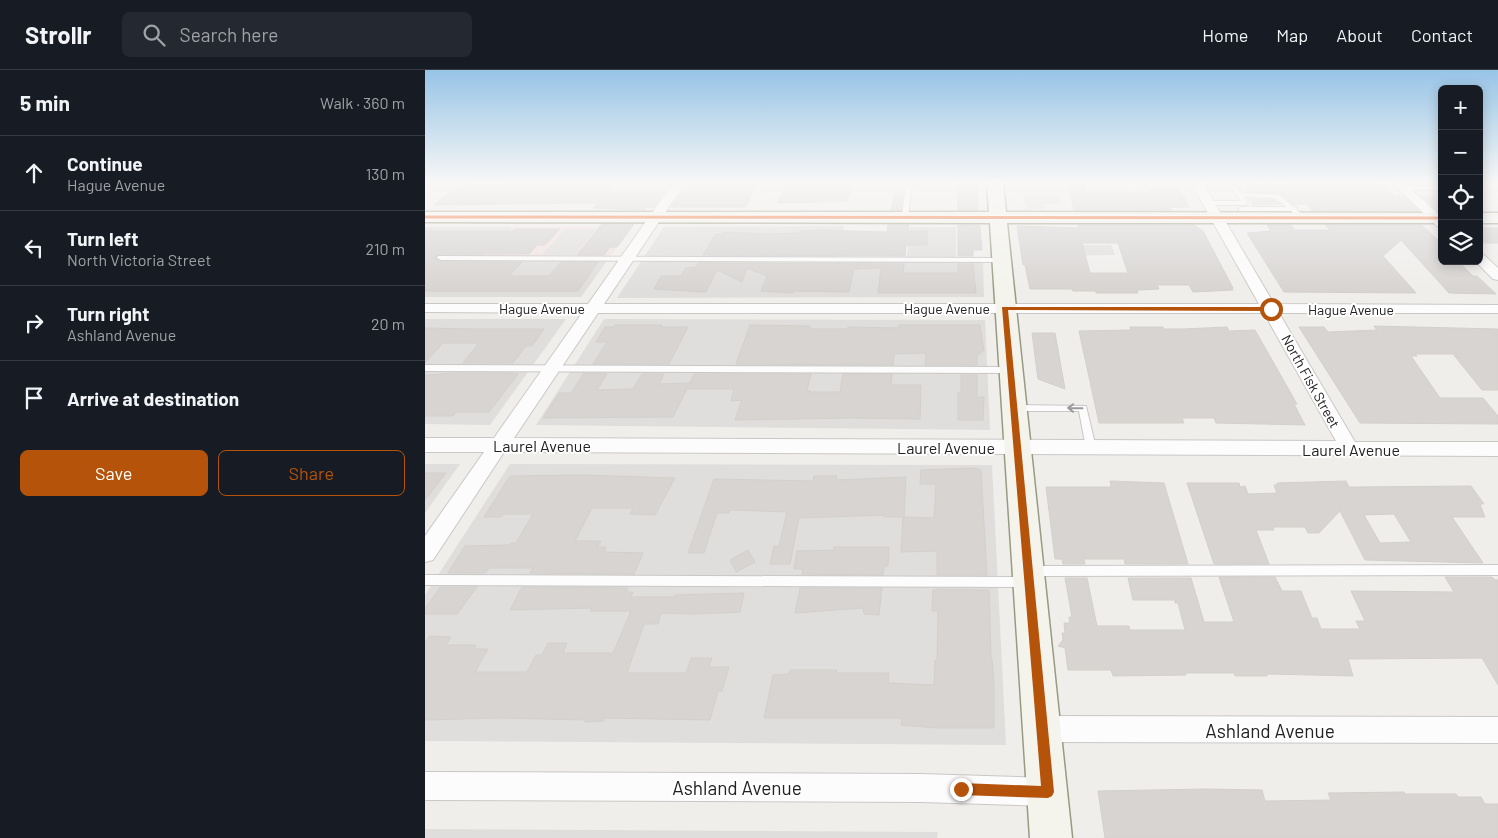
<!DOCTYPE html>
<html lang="en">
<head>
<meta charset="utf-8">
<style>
	body { margin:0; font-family:Barlow,sans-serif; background:#242831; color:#f1f3f6 }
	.controls { position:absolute; right:15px; top:15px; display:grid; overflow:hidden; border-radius:8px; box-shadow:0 2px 12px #0003 }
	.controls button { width:45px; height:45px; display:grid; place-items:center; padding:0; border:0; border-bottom:1px solid #363941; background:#171b24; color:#f1f3f6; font:25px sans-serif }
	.stop { position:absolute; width:15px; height:15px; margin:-11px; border:4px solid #b45309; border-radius:50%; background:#fff }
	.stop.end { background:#b45309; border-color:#fff; box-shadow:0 1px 5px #0008 }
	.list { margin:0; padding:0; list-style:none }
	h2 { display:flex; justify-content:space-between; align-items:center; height:65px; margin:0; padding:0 20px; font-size:21px }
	h2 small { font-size:16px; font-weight:400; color:#9ea1a6 }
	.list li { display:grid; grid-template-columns:32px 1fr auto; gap:15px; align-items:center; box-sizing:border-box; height:75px; padding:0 20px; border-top:1px solid #363941 }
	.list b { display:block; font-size:19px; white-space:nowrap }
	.list p { margin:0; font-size:16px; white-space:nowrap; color:#9ea1a6 }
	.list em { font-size:16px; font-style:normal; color:#9ea1a6 }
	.actions { display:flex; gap:10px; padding:15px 20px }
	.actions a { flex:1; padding:11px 0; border:1px solid #b45309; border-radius:8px; text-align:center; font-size:18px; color:#b45309 }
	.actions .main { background:#b45309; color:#fff }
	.icon { flex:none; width:28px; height:28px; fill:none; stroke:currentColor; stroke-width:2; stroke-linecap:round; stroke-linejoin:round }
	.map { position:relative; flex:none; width:1073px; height:768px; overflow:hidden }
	header { display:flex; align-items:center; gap:30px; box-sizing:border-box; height:70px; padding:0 25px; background:#171b24; border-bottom:1px solid #363941 }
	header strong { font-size:24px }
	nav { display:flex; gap:28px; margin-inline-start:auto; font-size:18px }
	.search { width:350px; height:45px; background:#242831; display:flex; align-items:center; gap:12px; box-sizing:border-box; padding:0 18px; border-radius:8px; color:#9ea1a6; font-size:19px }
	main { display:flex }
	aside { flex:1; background:#171b24 }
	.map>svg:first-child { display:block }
	.residential { fill:#dfdedc }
	.commercial { fill:#f1e3e1 }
	.parking { fill:#e0dfde }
	.building { fill:#d7d4d2; stroke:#d3d0cc; fill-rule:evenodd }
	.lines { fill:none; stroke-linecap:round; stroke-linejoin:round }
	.lane-casing { stroke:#c9c8c7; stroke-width:2 }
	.street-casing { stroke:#c9c8c7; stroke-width:2 }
	.secondary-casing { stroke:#999a82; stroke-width:3 }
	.lane { fill:#fdfcfc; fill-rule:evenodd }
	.street { fill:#fdfcfc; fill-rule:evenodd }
	.secondary { fill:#f4f4ed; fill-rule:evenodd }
	.bus-1-casing { stroke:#fff; stroke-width:5.5 }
	.bus-1 { stroke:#f26522; stroke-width:3 }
	.oneway { stroke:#9a9a9a }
	.route { fill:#b45309 }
	.labels { text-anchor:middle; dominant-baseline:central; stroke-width:4; stroke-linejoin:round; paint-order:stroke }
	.far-street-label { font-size:14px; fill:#222; stroke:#fff }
	.street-label { font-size:16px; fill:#222; stroke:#fff }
	.near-street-label { font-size:19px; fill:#222; stroke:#fff }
</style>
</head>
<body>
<header>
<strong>Strollr</strong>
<div class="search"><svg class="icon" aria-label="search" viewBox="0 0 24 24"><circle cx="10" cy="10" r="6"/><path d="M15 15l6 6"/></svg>Search here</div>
<nav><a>Home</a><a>Map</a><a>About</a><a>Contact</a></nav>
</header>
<main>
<aside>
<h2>5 min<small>Walk · 360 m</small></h2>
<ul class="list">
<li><svg class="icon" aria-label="ahead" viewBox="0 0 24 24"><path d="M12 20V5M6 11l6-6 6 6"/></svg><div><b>Continue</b><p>Hague Avenue</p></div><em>130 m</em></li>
<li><svg class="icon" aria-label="left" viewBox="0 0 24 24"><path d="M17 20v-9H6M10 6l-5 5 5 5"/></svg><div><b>Turn left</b><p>North Victoria Street</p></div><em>210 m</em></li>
<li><svg class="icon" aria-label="right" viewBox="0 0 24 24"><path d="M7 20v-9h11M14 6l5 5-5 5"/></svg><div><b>Turn right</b><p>Ashland Avenue</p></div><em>20 m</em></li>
<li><svg class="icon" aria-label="arrive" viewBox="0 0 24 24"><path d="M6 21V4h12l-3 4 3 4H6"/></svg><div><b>Arrive at destination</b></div></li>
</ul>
<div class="actions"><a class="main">Save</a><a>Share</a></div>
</aside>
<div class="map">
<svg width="1073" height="768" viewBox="0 0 1073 768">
	<rect width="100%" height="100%" fill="#f0eeeb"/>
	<g class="residential">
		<path d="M419,156L410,191L558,192L559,227L192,228L239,157Z"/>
		<path d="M0,157H88L55,191H182L156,227H0Z"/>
		<path d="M485,157H531V187H482Z"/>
		<path d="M0,249H141L65,355L0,354Z"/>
		<path d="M179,249L560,250L565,360L111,355Z"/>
		<path d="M0,394H35L0,443Z"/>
		<path d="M85,394L567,395L581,675L0,671V525Z"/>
		<path d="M0,759L513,762L512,768H0Z"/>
	</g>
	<path class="commercial" d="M88,157H207L185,187H58Z"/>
	<g class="parking">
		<path d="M599,125H634L637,134H619L620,139H602Z"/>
		<path d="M140,159H171L150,185H117Z"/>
		<path d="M596,175H686L690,185L597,186Z"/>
	</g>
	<g class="building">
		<path d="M190,113L183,122H239L229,137H221L219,140L168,138L172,133L9,135L25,122H29L39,114Z"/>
		<path d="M532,113H552L553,140H533Z"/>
		<path d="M642,113H659L660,123L725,122L723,118H754L764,137H741L747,140H649Z"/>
		<path d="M956,113L970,126H978L994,141H888L882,134H868L854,123L825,122L822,117H831L829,114Z"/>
		<path d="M267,114H331L321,137H246L256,122H261Z"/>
		<path d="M371,114H378L427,115L422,131L352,133L361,115Z"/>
		<path d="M469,123H478L476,140H466Z"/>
		<path d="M1007,124L1017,128V141H1013L996,126H1005Z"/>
		<path d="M824,129L849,130L855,134L828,135Z"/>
		<path d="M177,154H209L192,177H185L179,185H152Z"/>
		<path d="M463,155H484L483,161H503L502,175H481L480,186L278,185L290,164H297L298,162L345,164L374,163L375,161L396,160L462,162Z"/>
		<path d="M533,155H554L555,157L557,180H548V186H533Z"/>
		<path d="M653,155H769L778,161L808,218H807L808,220L768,222L764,215H732L734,219L712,220L713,223H671V221H648L647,219H605L600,195H598L592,156L654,158ZM657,173H693L703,203H665Z"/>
		<path d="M842,155H866L870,160H905L900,155H997L1016,173H1014L1017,176V191H1033L1048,206H1052L1071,224L1024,223L976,170L958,186L991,223L859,222L822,163L846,161Z"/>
		<rect x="1054" y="158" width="19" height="15"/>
		<path d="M90,159H135L120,175H112L104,184H13L10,189L16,192H97L84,206H124L136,192H173L153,221H0V161H87Z"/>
		<path d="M273,193L479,194L478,203H533V194H548L551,223H453L456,198L429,199L424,222L369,221L368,223L336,221L342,206L322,198L317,212L292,200L281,222L229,219L236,206H256L261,198L271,197Z"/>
		<path d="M190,255H237L236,257H263L244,294H168L182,272H171L180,257H188Z"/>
		<path d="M325,255L385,256L386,259H422L423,257L474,258V255H555L559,281H556V284H552V295H500L501,283L469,284L468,295L311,294Z"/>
		<path d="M949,256L1073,259V320H1057L1028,284H990L992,286H986L1015,328H1058L1073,346V354L935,353L874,257H899L903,262L952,260Z"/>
		<path d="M705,257H738L739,259H759L802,257L804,261L830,260L872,334H869L880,355L791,353L789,348H757L759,353H674L654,261L706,260Z"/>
		<path d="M0,258L52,259H119L107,276H101L88,293H38L54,273H18L0,293Z"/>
		<path d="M607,263H630L640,319L613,309Z"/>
		<path d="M29,303H81L93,304L64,342H31L28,346H0V305Z"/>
		<path d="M159,303L182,304L172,320L208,319L217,304H239L234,314L265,313L269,304H386L382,320L387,322H415L418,304H467L466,315H496L495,349L426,348L310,350L317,330L306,331L309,319H262L248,347L118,348L134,323H146Z"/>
		<path d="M536,305H552V327H559L558,350H533V323H536Z"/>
		<path d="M549,398L556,400L562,505H512V481L476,482L478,447L509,448L511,414H495L496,400Z"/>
		<path d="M0,403H21L0,430Z"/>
		<path d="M158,405L250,408L230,445L205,444L208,438H167L150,471H176L172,477H181L179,482L218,483L209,504L105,503L108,498H64L60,503H23L40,476L84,475L86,473H91L108,444H78L76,447H59L85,406Z"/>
		<path d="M389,406H412L411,410L481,407L479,447H459V445L374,448L365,494H345L349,476H354L362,442L305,440L304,443H292L279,483H263L289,409L388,411Z"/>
		<path d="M685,411L739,413L763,494H700L699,489H659L660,494H638L637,489H630L621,417H686Z"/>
		<path d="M921,411L924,417H931L1046,416L1059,434H1055L1060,447H1027L1058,493L940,490L915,441L894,463H883L880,457H848L849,460H831L844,494H789L762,413H814L815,417L820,416L823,424L852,423L849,415H853L852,413ZM969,444L986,472L955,473L939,445Z"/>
		<path d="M409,477H464L463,496H459L458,505L377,504L378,499H369L372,481L409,480Z"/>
		<path d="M323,480L330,492L311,502L305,490Z"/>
		<path d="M794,507H850L857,521H876L887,548H892L896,559H935L931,551H940L926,521L1029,522L1020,507H1067L1070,510H1073V615L1057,588L923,589L928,606L842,604V606H810L809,603H760L761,605L688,606L686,600H643L640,578L633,576L638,570L637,563H640L639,553H645L644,547H647L640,508H662L672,556H704L705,560H760L753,533H750V530H708L703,508H766L779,552H809Z"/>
		<path d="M15,517H52L32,544H0V539Z"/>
		<path d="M97,517L203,518L201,522H208L206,527H249L250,525L319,523L315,542L270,544L236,543L233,554H219L202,603H261L266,588H287L284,597H304L297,621H293L285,650L179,648L178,651L160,652L161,650L71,648L0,650V573L4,566L26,567L21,575H51L49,579H63L50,602H102L111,585H117L123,573H142L138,583H188L206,541H165L167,538L85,540Z"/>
		<path d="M375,518H457L454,545L439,544L438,538L370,543Z"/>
		<path d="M511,519L564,520L566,589H567L569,615V658H512L476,655L477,648H339L348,605L364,604L365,600H412L411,603H464L463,613L509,615L510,590H512L513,541H507L508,520H511Z"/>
		<path d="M780,719L837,720L840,731L906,730L903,723L979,722L980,724H1031L1033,727H1056L1060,734H1073V768H680L673,721Z"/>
	</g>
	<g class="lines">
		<defs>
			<g id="lane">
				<path d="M481,113H487L483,147L480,149L477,147Z"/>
				<path d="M810,116L817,123L854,125L869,137L872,138V140L881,148L876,149L866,141H816L813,139L816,137H861L850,128L819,127L823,133L820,135H784L781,133L784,131H816L807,118Z"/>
				<path d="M1017,116V120H978L975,118L978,116Z"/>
				<path d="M13,186L576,188L580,190L576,192L16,190L12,188Z"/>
				<path d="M0,295L586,297L590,300L586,303L0,301Z"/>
				<path d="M590,335L661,336L671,378L670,381L666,382L661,378L654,341H590L585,338Z"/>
				<path d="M1073,495V505L607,506L603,505L601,501L603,497L607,496Z"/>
				<path d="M0,505L602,507L606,508L608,512L606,516L602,517L0,515Z"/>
			</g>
			<g id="street">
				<path d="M248,113H260L179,234H834L766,113H778L849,234L1073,235V243H854L930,372H1073V386L79,382L8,490L0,492V466L59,382H0V368H69L157,243L0,242V234H163ZM173,243H839L911,371L89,368Z"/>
				<path d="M967,113H979L1017,147V158L1013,157Z"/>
				<path d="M1054,184L1059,185L1073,198V210L1068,209L1050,191H1054Z"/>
				<path d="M617,646L1073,647V673L617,672L608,668L604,659L608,650Z"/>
				<path d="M0,702L496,704L623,708L633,712L637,722L633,732L623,736L496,732L0,730Z"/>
			</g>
			<g id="secondary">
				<path d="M562,113H578L581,142L1017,143V153H582L647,768H605L565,153L0,152V142H564Z"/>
				<rect x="1054" y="143" width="19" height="10"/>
			</g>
		</defs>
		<use href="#lane" class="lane-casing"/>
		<use href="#street" class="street-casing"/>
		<use href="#secondary" class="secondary-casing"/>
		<use href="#lane" class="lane"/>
		<use href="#street" class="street"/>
		<use href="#secondary" class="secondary"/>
		<defs>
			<path id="bus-1" d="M0,147L1017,148"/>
		</defs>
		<use href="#bus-1" class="bus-1-casing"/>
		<use href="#bus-1" class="bus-1"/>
	</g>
	<defs><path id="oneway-shaft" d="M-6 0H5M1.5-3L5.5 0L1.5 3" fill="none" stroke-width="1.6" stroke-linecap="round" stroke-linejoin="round" transform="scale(1.25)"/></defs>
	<use class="oneway" href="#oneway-shaft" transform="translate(650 338) rotate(-179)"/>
	<linearGradient id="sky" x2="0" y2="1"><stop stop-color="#97c4e6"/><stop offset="0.51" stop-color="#f8f7f6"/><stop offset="1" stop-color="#f8f7f6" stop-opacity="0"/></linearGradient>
	<rect width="1073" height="220" fill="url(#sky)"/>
	<path class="route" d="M577,237H846L849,239L846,241L583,240L629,722L627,726L623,728L536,725L531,724L530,719L531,715L536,713L616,716Z"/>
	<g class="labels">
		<g class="far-street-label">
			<text x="117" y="238">Hague Avenue</text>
			<text x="522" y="238">Hague Avenue</text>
			<text x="926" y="239">Hague Avenue</text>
			<text transform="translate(886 311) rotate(61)">North Fisk Street</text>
		</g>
		<g class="street-label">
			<text x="117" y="375">Laurel Avenue</text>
			<text x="521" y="377">Laurel Avenue</text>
			<text x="926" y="379">Laurel Avenue</text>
		</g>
		<g class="near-street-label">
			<text x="845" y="660">Ashland Avenue</text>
			<text x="312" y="717">Ashland Avenue</text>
		</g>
	</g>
</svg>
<div class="controls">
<button>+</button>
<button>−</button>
<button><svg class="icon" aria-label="locate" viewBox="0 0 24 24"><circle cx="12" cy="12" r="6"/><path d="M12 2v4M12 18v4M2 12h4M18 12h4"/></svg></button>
<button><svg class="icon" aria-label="layers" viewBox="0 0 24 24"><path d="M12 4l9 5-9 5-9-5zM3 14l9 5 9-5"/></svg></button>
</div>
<div class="stop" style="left:846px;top:239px"></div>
<div class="stop end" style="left:536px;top:719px"></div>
</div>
</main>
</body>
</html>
